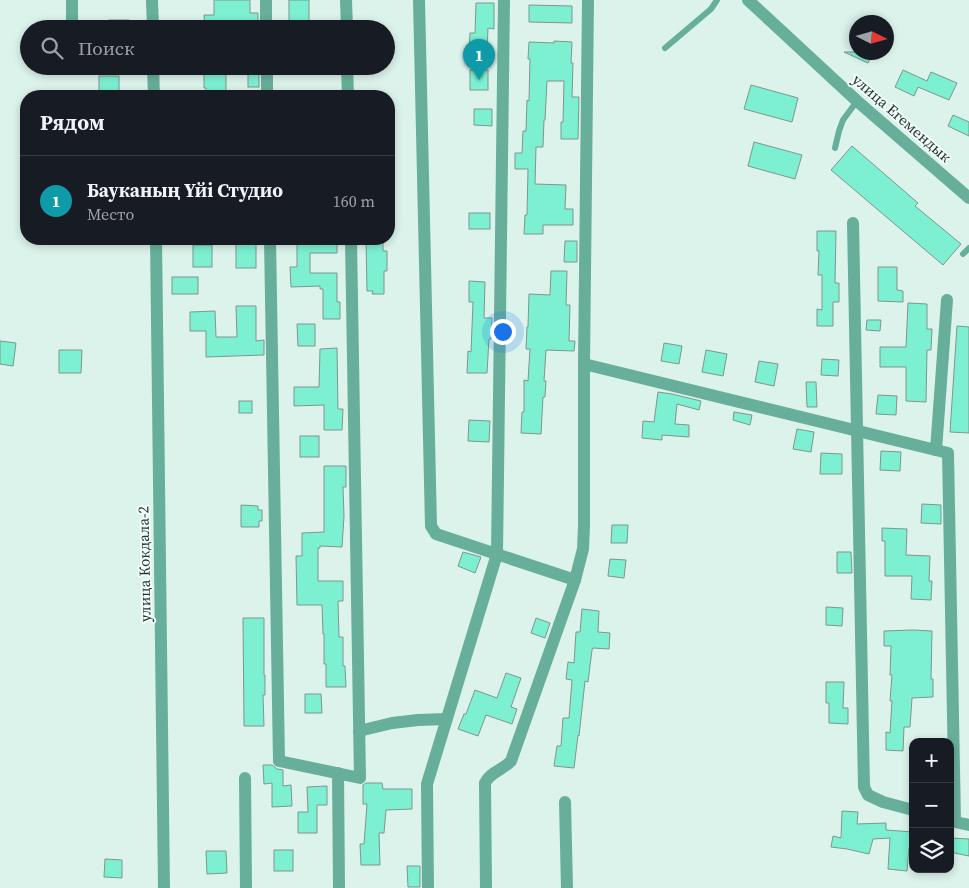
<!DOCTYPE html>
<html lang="ru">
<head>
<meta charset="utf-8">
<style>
	body { margin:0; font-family:"Source Serif 4",serif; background:#20242c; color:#f1f3f6 }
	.controls { position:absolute; right:15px; bottom:15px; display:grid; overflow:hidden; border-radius:10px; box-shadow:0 2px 8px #0003 }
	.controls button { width:45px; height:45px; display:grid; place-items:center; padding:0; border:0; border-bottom:1px solid #363941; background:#171b24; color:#f1f3f6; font:25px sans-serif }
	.compass { position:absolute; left:849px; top:15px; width:45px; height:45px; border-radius:50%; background:#171b24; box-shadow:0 2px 8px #0003; rotate:95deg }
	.you { position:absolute; left:502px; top:331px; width:18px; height:18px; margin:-12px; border:4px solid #fff; border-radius:50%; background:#1a73e8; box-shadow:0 0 0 8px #1a73e833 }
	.badge { display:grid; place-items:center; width:32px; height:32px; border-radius:50%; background:#a647b0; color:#fff; font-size:16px; font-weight:700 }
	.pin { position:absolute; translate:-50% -41px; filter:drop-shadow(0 1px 2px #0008) }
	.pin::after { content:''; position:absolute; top:26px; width:18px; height:15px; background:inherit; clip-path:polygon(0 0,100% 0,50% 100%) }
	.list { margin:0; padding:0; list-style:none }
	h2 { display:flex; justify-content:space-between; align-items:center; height:65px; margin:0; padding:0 20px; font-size:21px }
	h2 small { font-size:16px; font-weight:400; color:#9ea1a6 }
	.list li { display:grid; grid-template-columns:32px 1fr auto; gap:15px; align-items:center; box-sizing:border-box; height:90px; padding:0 20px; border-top:1px solid #363941 }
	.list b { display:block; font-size:19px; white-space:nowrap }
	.list p { margin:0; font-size:16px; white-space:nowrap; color:#9ea1a6 }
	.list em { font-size:16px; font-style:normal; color:#9ea1a6 }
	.icon { flex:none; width:28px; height:28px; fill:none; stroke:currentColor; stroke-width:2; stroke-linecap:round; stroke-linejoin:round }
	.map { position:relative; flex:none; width:969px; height:888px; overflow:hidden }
	.search { position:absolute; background:#171b24; box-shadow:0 2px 8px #0003; left:20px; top:20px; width:375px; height:55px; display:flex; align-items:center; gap:12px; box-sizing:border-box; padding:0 18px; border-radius:28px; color:#9ea1a6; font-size:19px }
	.panel { position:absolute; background:#171b24; box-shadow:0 2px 8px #0003; left:20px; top:90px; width:375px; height:155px; border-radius:20px }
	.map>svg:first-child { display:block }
	.building { fill:#7df0d1; stroke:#7f968e }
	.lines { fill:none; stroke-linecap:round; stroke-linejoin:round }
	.lane { stroke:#67af9a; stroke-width:6 }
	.street { stroke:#67af9a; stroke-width:12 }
	.labels { text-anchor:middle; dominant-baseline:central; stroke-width:4; stroke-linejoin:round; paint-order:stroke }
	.street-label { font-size:15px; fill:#28322f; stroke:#effef9 }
</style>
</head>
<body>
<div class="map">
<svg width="969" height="888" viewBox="0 0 969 888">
	<rect width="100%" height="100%" fill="#dbf3eb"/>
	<g class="building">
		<path d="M214,0H250V13H258V28L205,29L204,15H214Z"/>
		<rect x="289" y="0" width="20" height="29"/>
		<path d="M476,3H494V29L488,28L487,53H469L470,33H475Z"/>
		<path d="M529,5L572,6V23L529,22Z"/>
		<rect x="109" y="20" width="20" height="9"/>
		<path d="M554,41L572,42L571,63H573L572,97H579L578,139H561V122H563L564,81H547L545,120H544L543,147H536L535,184L566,185L565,209H573V225H543V234H524L525,215H527L528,169H515V153H522L523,131H526L527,100L529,101L530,59H528L529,42L554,43Z"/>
		<path d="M844,52H873L868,63Z"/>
		<path d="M204,66H226V96H206V88H204Z"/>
		<rect x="248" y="69" width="11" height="18"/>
		<rect x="470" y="70" width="18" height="20"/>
		<path d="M903,70L927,81L931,72L957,83L949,100L918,87L914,96L895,87Z"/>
		<rect x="99" y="76" width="20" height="18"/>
		<path d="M751,85L798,98L792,122L744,109Z"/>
		<path d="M474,109H492V126L474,125Z"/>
		<path d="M953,115L969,122V136L948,126Z"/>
		<path d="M754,142L802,155L795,179L748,166Z"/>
		<path d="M852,146L918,203L915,206L961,244L943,265L831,170Z"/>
		<rect x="469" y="213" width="21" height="16"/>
		<path d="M817,231H836L835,283H839V302H833V326H817V309L822,310V275H818L819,251H817Z"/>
		<path d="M297,239H337V253H310V273H337V302H340V319H323V289H320V286L291,287L290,267H297Z"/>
		<path d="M366,239H383V251H387V271H384V294H372L373,291H367Z"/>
		<path d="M565,241H577V262H564Z"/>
		<rect x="236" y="242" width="20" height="26"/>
		<rect x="193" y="245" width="19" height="22"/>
		<path d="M878,267H897V290L903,291V302L878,301Z"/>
		<path d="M551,271H567L566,305H570L569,341H575L574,351L546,350L544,381H546L545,397H543L541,434L521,433L522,412H524V380L528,381L530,349H526L527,327H528L529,294L550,295Z"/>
		<rect x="172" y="277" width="26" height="17"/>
		<path d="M469,281L485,282L484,318H492L491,339H489L487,373H467L468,351L471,352L473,302H469Z"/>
		<path d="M908,303L927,304V329H932L931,350H927L926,402L906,401V367H880V347H906Z"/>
		<path d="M236,306H256V341L264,340V355L206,357V331H190V312L215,311L216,337H237Z"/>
		<path d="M867,320H881L880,331L866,330Z"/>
		<path d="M297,324H315V346H298Z"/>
		<path d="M957,326L969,327V433L950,432Z"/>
		<path d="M0,341L16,343L13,366L0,364Z"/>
		<path d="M664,343L682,346L679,364L661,361Z"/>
		<path d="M337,348L338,409H343L342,430H324V405L294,406V387H319L320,349Z"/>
		<path d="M59,350H82L81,373H59Z"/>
		<path d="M706,350L727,354L723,376L702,372Z"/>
		<path d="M822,359L839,360L838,376L821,375Z"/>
		<path d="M759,361L778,364L774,386L755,382Z"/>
		<path d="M806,382H816L817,407H807Z"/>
		<path d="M658,392L672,394L701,401L699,410L677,404L675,424L689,425V437L662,435V440L642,438L643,421L654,422Z"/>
		<path d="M878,395L897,396L896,415L876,414Z"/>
		<rect x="239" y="401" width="13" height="12"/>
		<path d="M734,412L752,415L750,425L733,420Z"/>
		<path d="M469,420L490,421L489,442L468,441Z"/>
		<path d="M797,429L814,432L811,452L793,449Z"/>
		<rect x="300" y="436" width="19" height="21"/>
		<path d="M881,451L901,452L900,471L880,470Z"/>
		<path d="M821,453L842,454V474H820Z"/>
		<path d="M324,466H346V487H343L344,516L342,547L320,546V548H318V581H343V601H338L339,637H343V666H345L346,687H326V664H324V634H323L322,605H297L296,556H302V533L324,532Z"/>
		<path d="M922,504L941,505V524L921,523Z"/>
		<path d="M241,505L258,506V510H262V521H259V527H241Z"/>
		<path d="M612,525H628L627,543H611Z"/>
		<path d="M882,528L907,529L906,555L930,556L929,581H932L931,600L911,599L912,576H885V541H882Z"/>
		<path d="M463,552L481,557L475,573L458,566Z"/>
		<path d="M837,552H851L852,573H837Z"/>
		<path d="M610,559L626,560L624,578L608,576Z"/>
		<path d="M826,607L843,608L842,626L826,625Z"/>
		<path d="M582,609L599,611L598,632L610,633L609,649L593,648L592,650L588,682L585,681L579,736L578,735L574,768L554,766L557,746H561L563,718H569L572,680L566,679L568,662L574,663L576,632H580Z"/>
		<path d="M243,618H264V675H265V695H263L264,726H244Z"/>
		<path d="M536,618L550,623L545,638L531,633Z"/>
		<path d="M913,630L932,631L931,679H933V697L912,698L910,727H904L903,751L886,750V732L890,733L892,701H890L892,675H890L891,646H884V631Z"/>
		<path d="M506,673L521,678L511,707L517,709L512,724L486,715L478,736L458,729L464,714H466L475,690L497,698Z"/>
		<path d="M826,682H844L843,708H848V724L829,723V703H826Z"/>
		<path d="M305,694H321L322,713H305Z"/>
		<path d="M263,765H272L277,769L283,770V786L291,785L292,806L272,807V783L264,784Z"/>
		<path d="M366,783H382L383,789H412V809L386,810L384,833H379L380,865H361L360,844H364L367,804H363V785Z"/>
		<path d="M327,786V805H317V833H298V812H308L307,787Z"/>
		<path d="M842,811L858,812L857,824L886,823V830L913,832V848H909L907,871L888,869L890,838L873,839L869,854L847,849L831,847L833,836L841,838Z"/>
		<path d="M950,838L969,839V856L950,852Z"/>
		<rect x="274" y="850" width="19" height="21"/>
		<path d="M206,851H226L227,873L207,874Z"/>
		<path d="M105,859L122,860V878L104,877Z"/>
		<path d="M407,866H420V887H408Z"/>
	</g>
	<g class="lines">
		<g class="lane">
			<path d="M665,48L711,9L717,0"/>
			<path d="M835,148L839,131L843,120L857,101"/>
			<path d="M963,254L969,248"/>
		</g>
		<g class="street">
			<path d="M152,0L153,29"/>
			<path d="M266,0V29"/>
			<path d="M346,0L347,29"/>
			<path d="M419,0L431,526L436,534L575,580"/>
			<path d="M748,0L857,101L969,198"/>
			<path d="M72,29V0"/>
			<path d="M153,66L154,96"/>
			<path d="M267,66V96"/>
			<path d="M347,66L348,96"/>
			<path d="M853,223L864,787L868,795L883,802L913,810"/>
			<path d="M156,239L164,888"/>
			<path d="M270,239L279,761L360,778L351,239"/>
			<path d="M584,364L948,453L955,822"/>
			<path d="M936,450L947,300"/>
			<path d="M359,731L392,723L418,720L446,719"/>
			<path d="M338,773L339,888"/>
			<path d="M245,778L246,888"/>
			<path d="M565,802L567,888"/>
			<path d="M950,821L969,825"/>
			<path d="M428,888L427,784L497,554L504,0"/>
			<path d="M486,888L485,783C490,772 503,770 511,761L575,580L583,549L584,526V364L588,0"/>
		</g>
	</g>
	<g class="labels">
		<g class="street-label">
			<text transform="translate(902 118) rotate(41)">улица Егемендык</text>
			<text transform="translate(144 564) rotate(-91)">улица Кокдала-2</text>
		</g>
	</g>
</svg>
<div class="controls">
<button>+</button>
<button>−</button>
<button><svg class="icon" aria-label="layers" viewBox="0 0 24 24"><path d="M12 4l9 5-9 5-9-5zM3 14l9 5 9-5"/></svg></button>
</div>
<svg class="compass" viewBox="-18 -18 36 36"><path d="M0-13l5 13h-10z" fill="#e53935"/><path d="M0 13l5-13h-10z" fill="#9ea1a6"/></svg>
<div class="you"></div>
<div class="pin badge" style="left:479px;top:80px;background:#0f9aa8">1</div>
<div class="search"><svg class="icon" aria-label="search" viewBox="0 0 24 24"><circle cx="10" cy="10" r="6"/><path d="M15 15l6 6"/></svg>Поиск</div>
<section class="panel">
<h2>Рядом<small></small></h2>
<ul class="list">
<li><span class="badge" style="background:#0f9aa8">1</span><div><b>Бауканың Үйі Студио</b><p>Место</p></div><em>160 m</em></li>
</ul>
</section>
</div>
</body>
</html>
